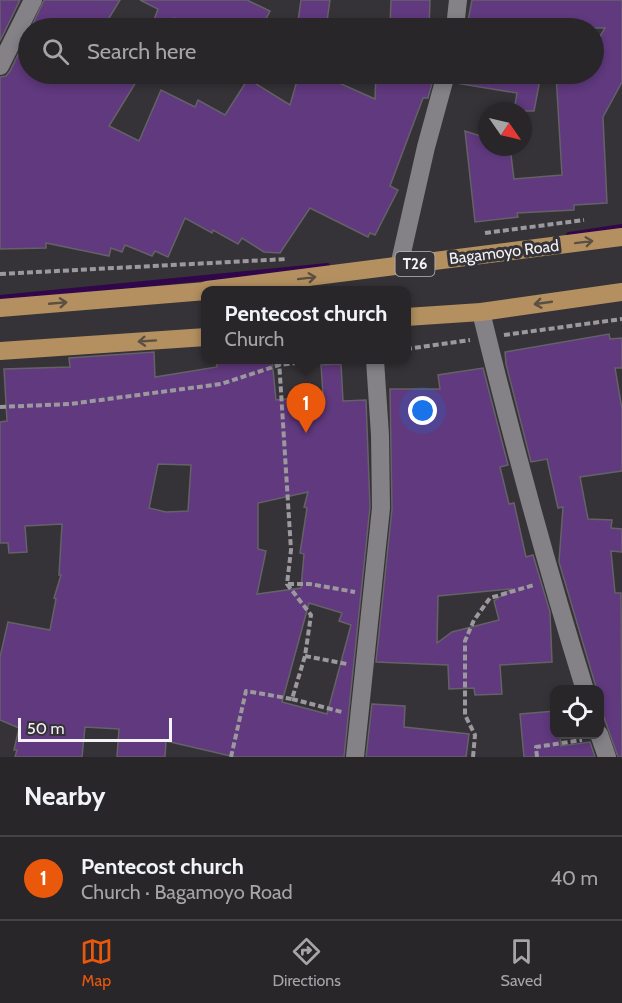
<!DOCTYPE html>
<html lang="en">
<head>
<meta charset="utf-8">
<style>
	body { margin:0; font-family:Cabin,sans-serif; background:#302e31; color:#f1f3f6 }
	.controls { position:absolute; right:18px; bottom:18px; display:grid; overflow:hidden; border-radius:12px; box-shadow:0 3px 9px #0003 }
	.controls button { width:54px; height:54px; display:grid; place-items:center; padding:0; border:0; border-bottom:2px solid #444346; background:#282629; color:#f1f3f6; font:30px sans-serif }
	.compass { position:absolute; left:478px; top:102px; width:54px; height:54px; border-radius:50%; background:#282629; box-shadow:0 3px 9px #0003; rotate:124deg }
	.scale { position:absolute; left:18px; bottom:15px; width:154px; box-sizing:border-box; padding-left:6px; border:3px solid #f3f2f5; border-top:0; font-size:16px; line-height:21px; white-space:nowrap; color:#f3f2f5; -webkit-text-stroke:4px #353337; paint-order:stroke }
	.you { position:absolute; left:423px; top:411px; width:21px; height:21px; margin:-15px; border:4px solid #fff; border-radius:50%; background:#1a73e8; box-shadow:0 0 0 9px #1a73e833 }
	.badge { display:grid; place-items:center; width:39px; height:39px; border-radius:50%; background:#ea580c; color:#fff; font-size:20px; font-weight:700 }
	.pin { position:absolute; translate:-50% -50px; filter:drop-shadow(0 2px 3px #0008) }
	.pin::after { content:''; position:absolute; top:32px; width:21px; height:18px; background:inherit; clip-path:polygon(0 0,100% 0,50% 100%) }
	.popup { position:absolute; left:201px; top:286px; width:210px; height:78px; box-sizing:border-box; display:grid; place-content:center; border-radius:12px; background:#282629; filter:drop-shadow(0 2px 4px #0005); font-size:20px; white-space:nowrap; color:#a5a5a8 }
	.popup b { font-size:22px; color:#f1f3f6 }
	.popup::after { content:''; position:absolute; left:50%; top:100%; margin-left:-12px; border:12px solid transparent; border-top-color:#282629 }
	.list { margin:0; padding:0; list-style:none }
	h2 { display:flex; justify-content:space-between; align-items:center; height:78px; margin:0; padding:0 24px; font-size:26px }
	h2 small { font-size:20px; font-weight:400; color:#a5a5a8 }
	.list li { display:grid; grid-template-columns:39px 1fr auto; gap:18px; align-items:center; box-sizing:border-box; height:84px; padding:0 24px; border-top:2px solid #444346 }
	.list b { display:block; font-size:22px; white-space:nowrap }
	.list p { margin:0; font-size:20px; white-space:nowrap; color:#a5a5a8 }
	.list em { font-size:20px; font-style:normal; color:#a5a5a8 }
	.icon { flex:none; width:33px; height:33px; fill:none; stroke:currentColor; stroke-width:2; stroke-linecap:round; stroke-linejoin:round }
	.map { position:relative; flex:none; width:622px; height:757px; overflow:hidden }
	.search { position:absolute; background:#282629; box-shadow:0 3px 9px #0003; left:18px; right:18px; top:18px; height:66px; display:flex; align-items:center; gap:15px; box-sizing:border-box; padding:0 21px; border-radius:33px; color:#a5a5a8; font-size:22px }
	.sheet { height:162px; background:#282629 }
	nav { display:flex; justify-content:space-around; align-items:center; box-sizing:border-box; height:84px; border-top:2px solid #444346; background:#282629; font-size:16px; color:#a5a5a8 }
	nav a { display:grid; justify-items:center; gap:3px }
	nav .on { color:#ea580c }
	.map>svg:first-child { display:block }
	.lines { fill:none; stroke-linecap:round; stroke-linejoin:round }
	.stream { stroke:#31064b; stroke-width:6 }
	.building { fill:#60397e; stroke:#646267; stroke-width:1.5; fill-rule:evenodd }
	.path { stroke:#9b999d; stroke-width:4; stroke-dasharray:6 3; stroke-linecap:butt }
	.minor { stroke:#848287; stroke-width:18 }
	.trunk { stroke:#b49060; stroke-width:18 }
	.oneway { stroke:#5b4f43 }
	.labels { text-anchor:middle; dominant-baseline:central; stroke-width:6; stroke-linejoin:round; paint-order:stroke }
	.shield { fill:#353337; stroke:#bab9bc; stroke-width:1.5 }
	.shield-label { font-size:15px; font-weight:bold; fill:#f3f2f5 }
	.street-label { font-size:16px; fill:#f3f2f5; stroke:#353337 }
</style>
</head>
<body>
<div class="map">
<svg width="622" height="757" viewBox="0 0 622 757">
	<rect width="100%" height="100%" fill="#353337"/>
	<g class="lines">
		<g class="stream">
			<path d="M569,235L622,227"/>
			<path d="M0,298L327,266"/>
		</g>
	</g>
	<g class="building">
		<path d="M0,0H20L0,41Z"/>
		<path d="M44,0H120L103,28H31Z"/>
		<path d="M140,0H247L270,11L261,28H195L174,18L168,28H162L152,25L158,9Z"/>
		<path d="M301,0H330L326,28H297Z"/>
		<path d="M391,0H430L429,28L390,27Z"/>
		<path d="M472,0H622V82L603,117L607,203L574,205V210L517,213L518,217L475,222L465,131L487,138V147H510L514,179L562,175L556,74H594V59L601,45L596,43L605,28H480L467,26Z"/>
		<path d="M28,34V74H141L109,126L139,141L161,90L195,107L198,100L225,115L248,79L290,105L299,74H319L375,99L376,74H433V80L428,98H423L390,186L398,190L375,235L370,233L368,237L310,208L280,253L264,252L242,238L238,244L213,230L212,233L185,218L168,257L155,251L152,256L125,245L122,252L111,248L109,256L46,243V248L0,249V77L6,76L10,71Z"/>
		<path d="M457,74H541L534,111H514L517,93L455,83Z"/>
		<path d="M609,334L610,339L622,338V368H615L622,409V471L580,477L588,519L612,520L611,528L622,529V552L611,551L615,593H621L622,757H618L600,706V690H597L593,677L559,562L563,507L558,508L547,459L531,462L506,364L505,352Z"/>
		<path d="M154,352L155,377L217,367L216,360H272L276,400L323,395L321,365L341,364L343,401L366,400L370,507L344,757H235L166,741L165,757H117L119,729L85,727L82,757H15L17,750H14L19,728L0,720V657L8,622L50,630L56,599L54,598L61,575H59L62,524L25,526L27,552L9,553L8,543H0V422L7,421L4,369L70,367L69,358ZM158,464L191,465L188,511L166,512L149,508ZM308,492L304,507L307,508L300,553L304,554L301,588L257,594L266,551L258,549V503ZM309,603L342,613L339,621L351,625L327,714L282,702Z"/>
		<path d="M483,368L508,465L500,467L509,504L514,503L526,557L533,555L550,612L552,662L500,665L502,694L475,695L474,688L449,689L448,665L376,662L392,509L390,389H440L438,375ZM511,589L494,601L499,620L452,632L437,643L438,596Z"/>
		<path d="M372,704L405,706L404,727L469,734L466,757H366Z"/>
		<path d="M555,711V735H560L561,746L590,742L595,757H524L520,714Z"/>
	</g>
	<g class="lines">
		<g class="path">
			<path d="M485,233L584,220"/>
			<path d="M0,274L287,259"/>
			<path d="M504,335L622,319"/>
			<path d="M406,349L470,340"/>
			<path d="M0,407L70,404L221,384L279,365L323,360"/>
			<path d="M288,584H310L355,592"/>
			<path d="M305,656L347,664"/>
			<path d="M292,699L342,712"/>
			<path d="M231,757L246,691L292,699L305,656L311,615L287,584L291,550L279,360"/>
			<path d="M473,757L475,735L465,715V641L474,620L490,598L534,585"/>
			<path d="M537,757L536,747L582,740"/>
		</g>
		<g class="minor">
			<path d="M455,28L458,0"/>
			<path d="M0,66L33,0"/>
			<path d="M399,266L426,147L446,74"/>
			<path d="M481,312C512,439 546,565 585,690"/>
			<path d="M599,734L607,757"/>
			<path d="M355,757L381,508L380,435L375,360"/>
		</g>
		<g class="trunk">
			<path d="M207,290L622,237"/>
			<path d="M0,308L206,291"/>
			<path d="M406,317L481,312L622,292"/>
			<path d="M0,351L206,337"/>
		</g>
	</g>
	<defs><path id="oneway-shaft" d="M-6 0H5M1.5-3L5.5 0L1.5 3" fill="none" stroke-width="1.6" stroke-linecap="round" stroke-linejoin="round" transform="scale(1.5)"/></defs>
	<g class="oneway">
		<use href="#oneway-shaft" transform="translate(584 242) rotate(-7)"/>
		<use href="#oneway-shaft" transform="translate(307 278) rotate(-7)"/>
		<use href="#oneway-shaft" transform="translate(58 303) rotate(-5)"/>
		<use href="#oneway-shaft" transform="translate(543 303) rotate(172)"/>
		<use href="#oneway-shaft" transform="translate(147 341) rotate(176)"/>
	</g>
	<g class="labels">
		<rect class="shield" x="395.5" y="252" width="39" height="24" rx="4.5"/>
		<g class="shield-label">
			<text x="415" y="264">T26</text>
		</g>
		<g class="street-label">
			<text transform="translate(504 252) rotate(-7)">Bagamoyo Road</text>
		</g>
	</g>
</svg>
<div class="controls">
<button><svg class="icon" aria-label="locate" viewBox="0 0 24 24"><circle cx="12" cy="12" r="6"/><path d="M12 2v4M12 18v4M2 12h4M18 12h4"/></svg></button>
</div>
<svg class="compass" viewBox="-18 -18 36 36"><path d="M0-13l5 13h-10z" fill="#e53935"/><path d="M0 13l5-13h-10z" fill="#a5a5a8"/></svg>
<div class="scale">50 m</div>
<div class="you"></div>
<div class="pin badge" style="left:306px;top:433px">1</div>
<div class="popup"><b>Pentecost church</b>Church</div>
<div class="search"><svg class="icon" aria-label="search" viewBox="0 0 24 24"><circle cx="10" cy="10" r="6"/><path d="M15 15l6 6"/></svg>Search here</div>
</div>
<section class="sheet">
<h2>Nearby<small></small></h2>
<ul class="list">
<li><span class="badge">1</span><div><b>Pentecost church</b><p>Church · Bagamoyo Road</p></div><em>40 m</em></li>
</ul>
</section>
<nav>
<a class="on"><svg class="icon" aria-label="map" viewBox="0 0 24 24"><path d="M3 6l6-2 6 2 6-2v14l-6 2-6-2-6 2zM9 4v14M15 6v14"/></svg>Map</a>
<a><svg class="icon" aria-label="directions" viewBox="0 0 24 24"><path d="M12 3l9 9-9 9-9-9zM9 14v-3h6M13 9l2 2-2 2"/></svg>Directions</a>
<a><svg class="icon" aria-label="saved" viewBox="0 0 24 24"><path d="M7 4h10v16l-5-4-5 4z"/></svg>Saved</a>
</nav>
</body>
</html>
